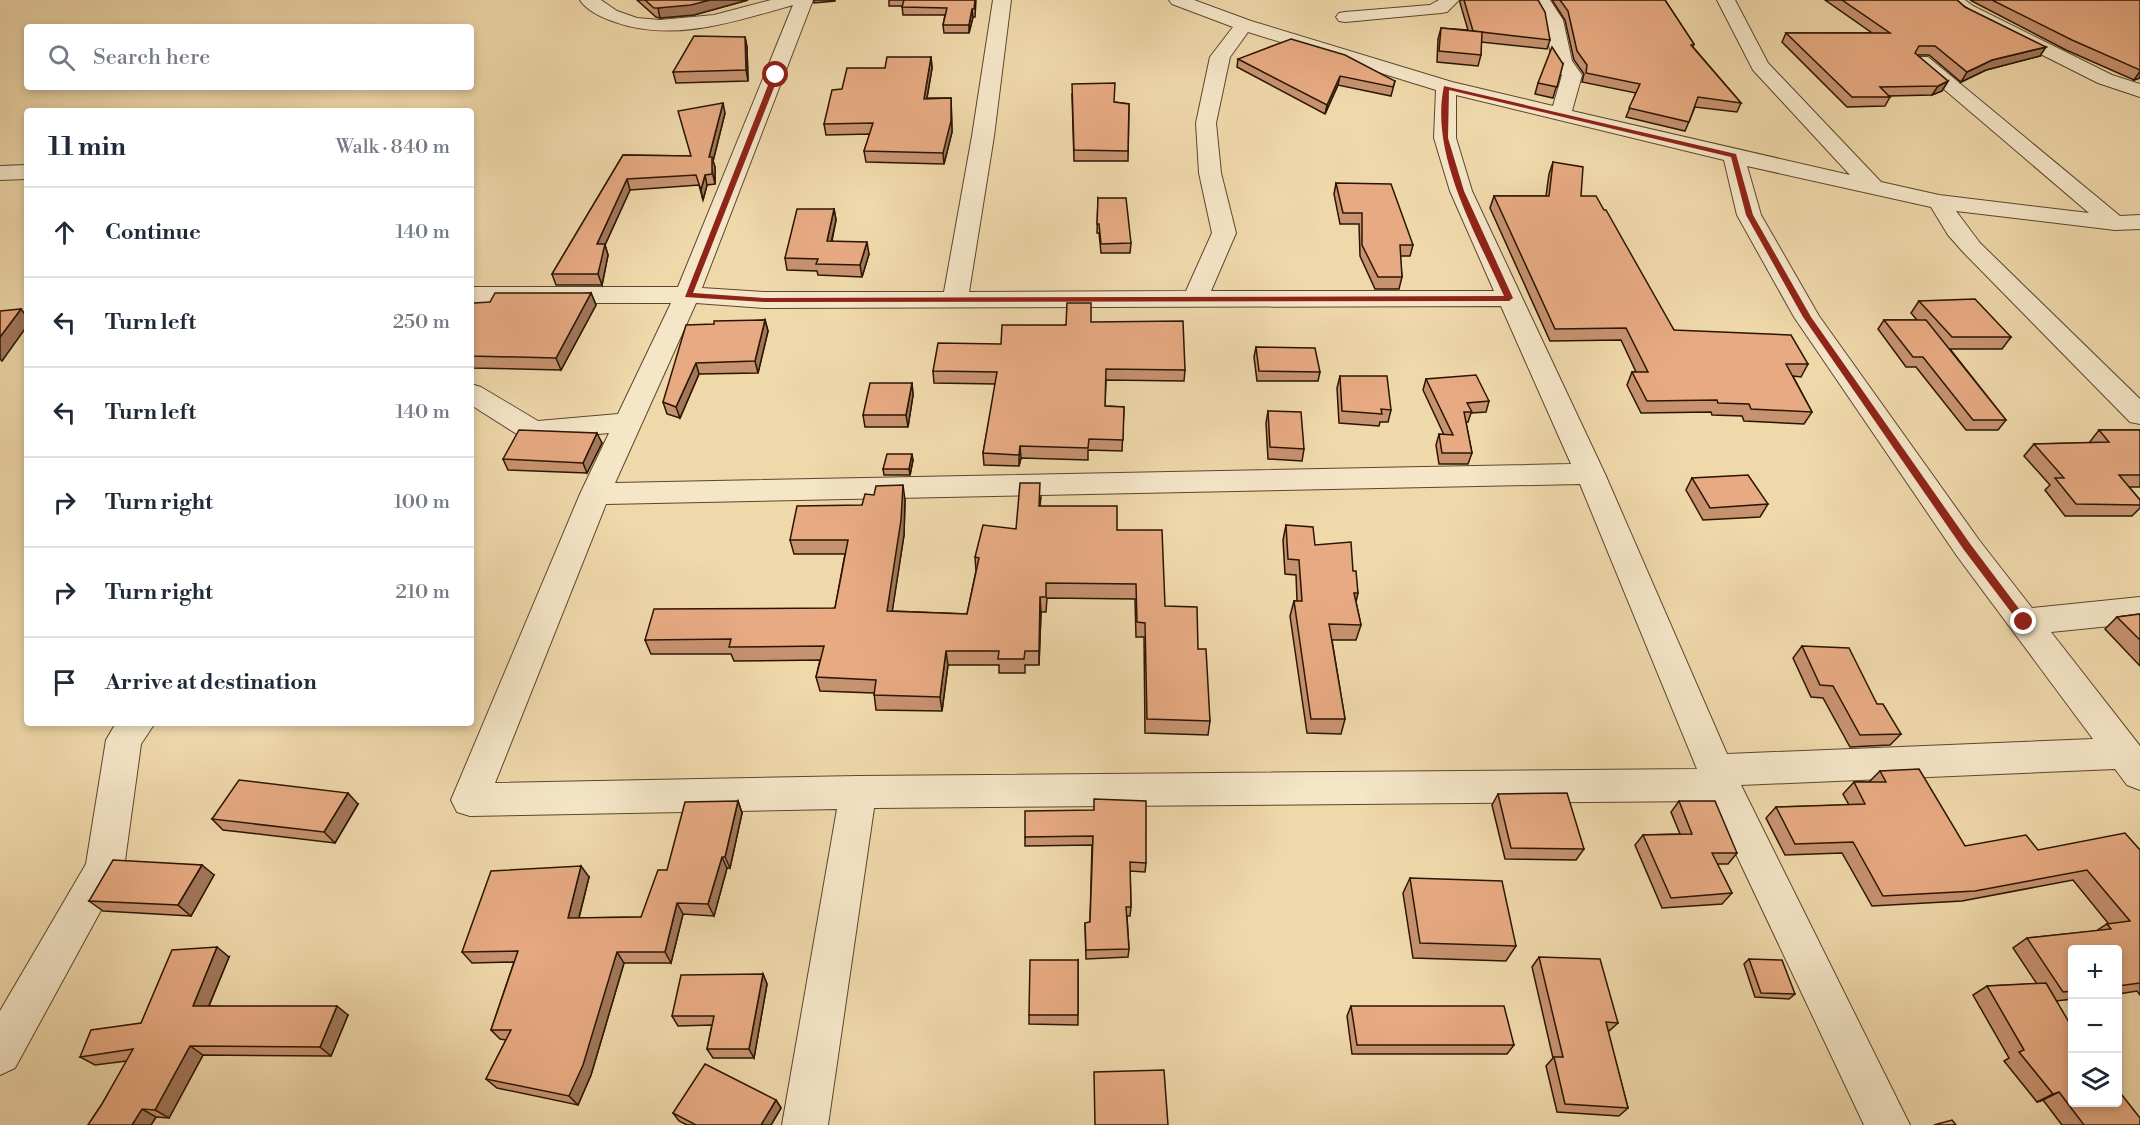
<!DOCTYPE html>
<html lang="en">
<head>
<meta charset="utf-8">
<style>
	body { margin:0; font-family:"Libre Bodoni",serif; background:#f2f2f3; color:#1f2937 }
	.controls { position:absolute; right:18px; bottom:18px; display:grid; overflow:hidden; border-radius:6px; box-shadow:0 3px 9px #0003 }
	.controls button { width:54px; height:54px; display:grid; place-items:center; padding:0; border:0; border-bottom:2px solid #e0e1e3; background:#fff; color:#1f2937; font:30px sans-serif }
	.stop { position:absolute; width:18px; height:18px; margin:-14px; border:4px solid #8f2418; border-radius:50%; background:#fff }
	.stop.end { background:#8f2418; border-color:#fff; box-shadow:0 2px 6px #0008 }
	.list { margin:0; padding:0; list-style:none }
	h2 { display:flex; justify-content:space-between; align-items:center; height:78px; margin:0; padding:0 24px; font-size:26px }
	h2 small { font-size:20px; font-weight:400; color:#747a83 }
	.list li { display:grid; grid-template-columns:39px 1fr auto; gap:18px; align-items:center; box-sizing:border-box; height:90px; padding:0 24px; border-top:2px solid #e0e1e3 }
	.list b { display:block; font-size:22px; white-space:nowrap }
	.list em { font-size:20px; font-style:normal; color:#747a83 }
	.icon { flex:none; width:33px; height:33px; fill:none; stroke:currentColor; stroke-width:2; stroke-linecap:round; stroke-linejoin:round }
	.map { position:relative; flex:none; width:2140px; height:1125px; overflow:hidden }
	.search { position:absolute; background:#fff; box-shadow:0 3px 9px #0003; left:24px; top:24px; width:450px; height:66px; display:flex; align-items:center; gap:15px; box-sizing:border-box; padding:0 21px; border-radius:6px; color:#747a83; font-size:22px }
	.panel { position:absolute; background:#fff; box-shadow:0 3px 9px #0003; left:24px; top:108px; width:450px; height:618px; border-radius:6px }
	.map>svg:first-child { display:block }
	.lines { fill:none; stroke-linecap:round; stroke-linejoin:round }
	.street-casing { stroke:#5c462d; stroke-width:2 }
	.street { fill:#f5e6c8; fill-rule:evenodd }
	.wall { fill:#c79270; stroke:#2b1603; stroke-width:1.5 }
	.shaded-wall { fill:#a2775b; stroke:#2b1603; stroke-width:1.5 }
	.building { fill:#e7aa82; stroke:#2b1603; stroke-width:1.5 }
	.route { fill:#8f2418 }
</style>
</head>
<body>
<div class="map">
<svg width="2140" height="1125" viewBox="0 0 2140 1125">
	<rect width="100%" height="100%" fill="#efd8aa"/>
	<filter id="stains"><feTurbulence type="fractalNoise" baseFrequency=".00333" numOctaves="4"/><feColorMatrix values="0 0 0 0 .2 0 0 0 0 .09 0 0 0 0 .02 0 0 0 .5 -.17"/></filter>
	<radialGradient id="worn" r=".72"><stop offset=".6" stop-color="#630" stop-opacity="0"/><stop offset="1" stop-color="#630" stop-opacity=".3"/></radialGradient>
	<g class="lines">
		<defs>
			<g id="street">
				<path d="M580,0H601L617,11L637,18L660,20L714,15L771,0H813L702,288L764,292H944L972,136L993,0H1011L994,136L969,292L1186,291L1212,233L1199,173L1196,123L1210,57L1233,27L1172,4L1169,0H1194L1251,21L1452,82L1553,106L1562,75L1552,62L1545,20L1532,0H1550L1563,20L1572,61L1582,75L1572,111L1850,175L1753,70L1717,0H1735L1768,63L1881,182L1939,195L2089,213L1911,61L1914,57H1928L2120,216L2140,215V229L2115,230L1956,211L1980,243L2140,399V424L2130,422L1964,253L1948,235L1931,207L1747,166L1761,215L1819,316L1979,540L2032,608L2140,597V623L2051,632L2140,746V790L2127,785L2115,769L1741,785L1910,1125H1864L1711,801L874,808L828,1125H782L837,809L470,816L457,812L451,800L580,494L609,433L533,440L523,438L471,405V384L481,387L538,421L618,414L671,303H471V287H678L793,5C736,21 674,43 615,22C603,18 587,11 580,0ZM1248,32L1436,90L1434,138L1450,191L1494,291H1211L1236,233L1221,173L1216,123L1230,57ZM1456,95L1724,160L1737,215L1794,317L1957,556L2093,739L1727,754L1605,474L1472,191L1456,138ZM696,303L764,308L1501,306L1571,464L615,483ZM1580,484L1697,769L858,776L495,783L606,504Z"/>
				<path d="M1439,0H1459L1447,12L1441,13L1345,22L1339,21L1336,17L1339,13L1345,12L1430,5Z"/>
				<path d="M1945,0H1965L1973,6L2112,75L2140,84V97L2098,83L1961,14Z"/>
				<path d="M27,165V179L0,180V166Z"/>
				<path d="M116,723H155L141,744L124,868L15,1068L0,1075V1011L86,864L106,740Z"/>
			</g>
		</defs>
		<use href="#street" class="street-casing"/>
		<use href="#street" class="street"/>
	</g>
	<g class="wall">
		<path d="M637,0H748L694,15L660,18L656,17Z"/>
		<path d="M889,0H976L975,17H973L969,33H944L943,25L945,15H903L902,6H889Z"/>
		<path d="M1460,0H1538L1550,40L1547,49L1481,42V55L1478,66L1437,62L1438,39L1441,28L1468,30L1460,3Z"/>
		<path d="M1552,0H1665L1694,44L1693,47L1741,103L1737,112L1695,107L1685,131L1626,117L1636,93L1582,82L1584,74L1574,60L1565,20Z"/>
		<path d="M1825,0H1957L1965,7L2040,56L1986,70L1961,82L1929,55H1916L1948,81L1942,91L1932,95L1889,96L1890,97L1885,106L1847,107L1782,42L1786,33H1872Z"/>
		<path d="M1970,0H2140V78L2134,80L2066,50Z"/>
		<path d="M745,37L747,47L748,81L676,83L673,72Z"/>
		<path d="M931,57L932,68L927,98H951L952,132L944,164L866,162L864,151L870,134L826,135L824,124L842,89Z"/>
		<path d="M1238,59L1395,81L1391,96L1338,85L1325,114L1237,67Z"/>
		<path d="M1563,64L1553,98L1535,94L1538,83Z"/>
		<path d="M1072,94L1114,102L1129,104L1128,161H1074Z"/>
		<path d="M725,113L713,161L715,167V184L707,185L703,200L699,185L630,190L605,245L608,255L602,285H556L552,274L623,155L691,156Z"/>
		<path d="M1553,162L1581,196L1674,330L1808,364L1801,377L1793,376L1812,412L1804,424L1744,421L1742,416L1712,415L1711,412L1641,413L1627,385L1632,372H1636L1621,340L1550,341L1490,208L1494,196H1546L1549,174Z"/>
		<path d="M1336,183L1413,245L1410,256H1400L1402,277L1399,289H1375L1360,256L1359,224H1340L1334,194Z"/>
		<path d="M1098,198L1131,243L1130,253H1101L1099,233H1097Z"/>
		<path d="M834,209L836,220L832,241L869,254L862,277L818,275L817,271L787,270L785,258Z"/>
		<path d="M591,293L596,305L561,370L471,368V308L490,302Z"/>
		<path d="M1919,301L2011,337L2002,349H1950L2006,420L1998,430H1966L1916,367H1906L1878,329L1884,320H1917L1911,313Z"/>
		<path d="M765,320L768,331L758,373L699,374L680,418L667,414L663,402L714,324Z"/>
		<path d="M1091,322L1185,370L1184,381L1106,380L1105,406L1124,407L1122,451L1088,450V460L1021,458L1019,466L984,465L983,453L996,384L934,383L933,371L1001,344L1066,325Z"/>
		<path d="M1256,347L1320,372L1318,381H1257L1254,357Z"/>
		<path d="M1340,376L1391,410L1388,422H1380L1379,426L1339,423L1337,388Z"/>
		<path d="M1426,379L1489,401L1486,412L1471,413L1468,422L1466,423L1472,453L1468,464H1439L1436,445L1439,434L1444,435L1423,390Z"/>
		<path d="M912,383L913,395L908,427H865L863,415Z"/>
		<path d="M1268,411L1304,449L1302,461L1268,459L1266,423Z"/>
		<path d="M2099,430H2140V487H2129L2140,500V508L2132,516H2065L2045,490L2050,485L2024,456L2034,444L2089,443Z"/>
		<path d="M602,443L587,473L508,470L503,459Z"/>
		<path d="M913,460L910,475H884L883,469Z"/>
		<path d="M1692,478L1768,504L1760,517L1703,520L1686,490Z"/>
		<path d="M1041,497L1040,506L1117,530L1165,606L1198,649L1210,721L1208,735L1145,733L1144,637H1136L1135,599L1047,598L1046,612H1041L1039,665H1025V673H999V665H948L942,711L876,710L874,693L820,691L816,677L820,660L734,661L731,654H651L645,640L835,608L845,554H794L790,540L862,505L905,500L904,535L892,611L967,614L976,571L975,557L1016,529Z"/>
		<path d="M1286,525L1353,571L1358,593L1356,602L1361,625L1356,640H1332L1345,719L1341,734L1307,733L1290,616L1294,601H1297L1296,575L1285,574L1283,540Z"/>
		<path d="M2140,614V666L2105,629L2117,617Z"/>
		<path d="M1802,646L1877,704L1901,734L1890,745L1850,747L1823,698L1811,697L1793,658Z"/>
		<path d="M1880,771L1965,846L2038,850H2140V995L2137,991L2118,994V950H2073V999L2056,1001L2073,1102L2140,1125H2062L2043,1100L2037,1102L2004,1061L2009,1058L1973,995L1987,986L2037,984L2013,948L2027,938L2096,931L2108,923L2073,880L1962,901L1872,906L1842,853L1785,855L1766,818L1776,807L1849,805L1843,794L1854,782H1869Z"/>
		<path d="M1498,794L1584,849L1576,860L1505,859L1492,805Z"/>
		<path d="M738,801L742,813L730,868H727L714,916L683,914L671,963H624L591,1075L578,1105L497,1088L486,1079L506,1040L500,1039L491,1030L514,962L472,963L462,952L589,877L579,918L641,917L667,870Z"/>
		<path d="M1679,801L1737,853L1728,864H1717L1732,893L1722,904L1662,908L1635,845L1643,835L1680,834L1671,812Z"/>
		<path d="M358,804L335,843L223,830L212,819Z"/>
		<path d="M1094,810L1146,863L1145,872L1130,871L1131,907L1130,916H1127L1129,949L1128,957L1086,959L1085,923L1090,922L1092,845L1025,846V837Z"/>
		<path d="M214,875L191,916L103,911L89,901Z"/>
		<path d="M1410,878L1516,946L1506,961L1413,958L1403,893Z"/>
		<path d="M229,957L209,1006L348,1015L331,1056L203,1055L169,1118L156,1117L151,1125H88L102,1104L127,1061L95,1065L80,1057L141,1023Z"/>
		<path d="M1539,957L1618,1023L1608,1032L1628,1108L1619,1116L1557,1112L1546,1066L1553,1058L1532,967Z"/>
		<path d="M1749,959L1795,994L1789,999L1755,997L1744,964Z"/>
		<path d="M1078,960V1025L1029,1024V1015Z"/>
		<path d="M763,974L767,984L754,1058H713L707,1049L712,1025L678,1026L672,1016Z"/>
		<path d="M1351,1006L1514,1045L1507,1054H1352L1347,1016Z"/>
		<path d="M776,1100L781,1108L771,1125H687L679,1121L673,1113Z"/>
	</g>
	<g class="shaded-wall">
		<path d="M710,0H748L694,15L660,18L658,8Z"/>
		<path d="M814,0H835V1L814,3Z"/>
		<path d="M972,9L973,17L969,33V25Z"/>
		<path d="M745,37L747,47L748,81L746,70Z"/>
		<path d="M2046,47L2040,56L1986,70L1961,82L1967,72L1992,60Z"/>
		<path d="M931,57L932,68L925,109L924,99Z"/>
		<path d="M2140,71V78L2134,80Z"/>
		<path d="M1340,76L1338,85L1325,114L1327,105Z"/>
		<path d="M1948,81L1942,91L1932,95L1938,86Z"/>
		<path d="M951,98L952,132L944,164L943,153Z"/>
		<path d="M723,103L725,113L713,161L715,167V184L709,157Z"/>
		<path d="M705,175L707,185L703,200L701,190Z"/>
		<path d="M627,179L630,190L605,245L608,255L602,285L598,274L597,244Z"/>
		<path d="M834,209L836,220L829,252L827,241Z"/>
		<path d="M867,242L869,254L862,277L860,265Z"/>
		<path d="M591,293L596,305L561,370L556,358Z"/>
		<path d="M21,309L27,317V326L2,361L0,359V337Z"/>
		<path d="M765,320L768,331L758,373L755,361Z"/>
		<path d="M696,363L699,374L680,418L676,407Z"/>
		<path d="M912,383L913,395L908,427L906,415Z"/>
		<path d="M597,433L602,443L587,473L583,463Z"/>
		<path d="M1020,446L1021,458L1019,466V455Z"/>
		<path d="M912,454L913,460L910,475L909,469Z"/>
		<path d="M903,485L905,500L904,535L890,626L887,611Z"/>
		<path d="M1040,597L1041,612L1039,665V651Z"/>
		<path d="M946,651L948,665L942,711L940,697Z"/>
		<path d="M348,793L358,804L335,843L324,832Z"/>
		<path d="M738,801L742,813L730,868L725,857Z"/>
		<path d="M722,857L727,868L714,916L708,904Z"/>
		<path d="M202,865L214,875L191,916L178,905Z"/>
		<path d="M581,866L589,877L576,929L568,918Z"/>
		<path d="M677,903L683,914L671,963L665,952Z"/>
		<path d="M217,947L229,957L205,1015L193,1006Z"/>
		<path d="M617,952L624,963L591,1075L578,1105L569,1096Z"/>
		<path d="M763,974L767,984L754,1058L749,1049Z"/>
		<path d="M337,1006L348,1015L331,1056L320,1047Z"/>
		<path d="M190,1046L203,1055L169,1118L155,1110Z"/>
		<path d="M2059,1092L2043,1100L2037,1102L2053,1094Z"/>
		<path d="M776,1100L781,1108L771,1125H761Z"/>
		<path d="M142,1109L156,1117L151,1125H132Z"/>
	</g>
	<g class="building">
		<path d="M645,0H710L691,5L658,8H654Z"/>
		<path d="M904,0H975L974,9H972L969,25H943L947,8L902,7Z"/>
		<path d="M1464,0H1538L1545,12L1550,40L1473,31Z"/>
		<path d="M1560,0H1665L1694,44L1691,45L1741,103L1698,97L1689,122L1629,108L1640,84L1586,73L1587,65L1577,51L1568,11Z"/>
		<path d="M1842,0H1957L1965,7L2046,47L1992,60L1967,72L1935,46H1919L1915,53L1948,81L1938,86L1880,87L1890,97H1852L1786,33H1890Z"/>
		<path d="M1992,0H2140V70L2072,40Z"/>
		<path d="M1441,28L1482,32L1481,55L1439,51Z"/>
		<path d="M694,36L745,37L746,70L673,72Z"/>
		<path d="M1291,39L1345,55L1395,81L1393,87L1340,76L1327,105L1238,59Z"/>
		<path d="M1552,47L1563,64L1557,87L1538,83Z"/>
		<path d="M887,57H931L924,99L951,98V121L943,153L864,151L873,123L824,124L832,90L842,89L847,68H885Z"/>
		<path d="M1115,83L1114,102L1129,104L1128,151L1074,150L1072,84Z"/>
		<path d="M723,103L709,157H712V174L705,175L701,190L696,175L627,179L597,244H605L598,274H552L623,155L691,156L678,111Z"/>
		<path d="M1553,162L1583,167L1581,196H1596L1604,210H1606L1674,330L1791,335L1808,364H1786L1812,412L1751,409L1749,404L1718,403L1717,400L1647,401L1632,372H1648L1626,328L1555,329L1494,196H1549Z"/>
		<path d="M1336,183L1391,184L1413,245H1400L1402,277H1378L1362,245V213H1343Z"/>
		<path d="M1098,198H1126L1131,243L1101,244L1099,224H1097Z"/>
		<path d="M797,209H834L827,241L867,242L860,265L816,264L818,259L785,258Z"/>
		<path d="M495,293H591L556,358L471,356V308L474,303L490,302Z"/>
		<path d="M1975,299L2011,337H1952L1919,301Z"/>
		<path d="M1067,303H1091V322L1183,321L1185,370L1106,369L1105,406L1124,407L1123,440L1089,439L1088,448L1020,446L1019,455L983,453L997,372L933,371L938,343L1001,344L1002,325H1066Z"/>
		<path d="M21,309L0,337V311Z"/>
		<path d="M765,320L755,361L696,363L676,407L663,402L686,325L714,324V321Z"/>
		<path d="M1884,320H1926L2006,420H1973L1923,357H1913Z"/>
		<path d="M1256,347L1315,348L1320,372L1259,371Z"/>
		<path d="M1476,375L1489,401L1467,403L1472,412H1464L1472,453H1442L1439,434L1453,435L1426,379Z"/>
		<path d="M1340,376H1387L1391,410L1381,409L1382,414L1342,411Z"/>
		<path d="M870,383H912L906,415H863Z"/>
		<path d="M1268,411L1301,412L1304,449L1270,447Z"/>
		<path d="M519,430L597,433L583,463L503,459Z"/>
		<path d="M2099,430H2140V475H2119L2140,500V505L2076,504L2055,478H2064L2034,444L2109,442Z"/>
		<path d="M887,454H912L909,469H883Z"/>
		<path d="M1748,475L1768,504L1710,508L1692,478Z"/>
		<path d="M1020,483H1040L1039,506H1117V530H1162L1165,606L1197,607L1198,649H1206L1210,721L1147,719L1145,623L1137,622L1136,584L1046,583V597H1040L1039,651H1025L1024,659H998L999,651H946L940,697L874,695L876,680L816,677L824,646L729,647L731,639L645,640L654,609L835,608L848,540H790L797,506L862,505L865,494L874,495L876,486L903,485L901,520L887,611L967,614L979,558L975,557L983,525L1016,529Z"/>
		<path d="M1286,525L1313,527L1315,545L1351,542L1353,571H1356L1358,593H1354L1361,625L1329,624L1345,719H1311L1294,601H1302L1299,560L1288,559Z"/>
		<path d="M2140,614V640L2117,617Z"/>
		<path d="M1802,646L1849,648L1877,704H1883L1901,734L1860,735L1833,686L1820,685Z"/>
		<path d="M1919,769L1965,846L2026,835L2038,850L2125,833L2140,850V983L2118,986V950H2073V991L2063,992L2027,938L2111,929L2107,924L2130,921L2087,870L1975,891L1883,896L1853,842L1795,844L1776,807L1865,804L1854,782H1886L1880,771Z"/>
		<path d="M239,780L348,793L324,832L212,819Z"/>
		<path d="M1567,793L1584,849L1511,848L1498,794Z"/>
		<path d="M1094,799L1146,801V863L1130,862L1131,907H1126L1129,949L1086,950L1085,923L1090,922L1093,836L1025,837V811L1094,810Z"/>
		<path d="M738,801L725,857H722L708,904L677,903L665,952H617L583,1065L569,1096L486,1079L511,1030H491L518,951L462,952L491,871L581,866L568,918L641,917L658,870H667L685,802Z"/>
		<path d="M1679,801H1715L1737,853H1712L1732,893L1671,898L1643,835L1692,834Z"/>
		<path d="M113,860L202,865L178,905L89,901Z"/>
		<path d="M1410,878L1502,881L1516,946L1420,943Z"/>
		<path d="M217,947L193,1006H337L320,1047L190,1046L155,1110L142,1109L132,1125H88L102,1104L133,1049L80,1057L91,1030L141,1023L172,950Z"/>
		<path d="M1539,957L1600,959L1618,1023L1606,1022L1628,1108L1565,1104L1554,1057H1563Z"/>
		<path d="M1749,959L1782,960L1795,994L1761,993Z"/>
		<path d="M1030,960H1078V1015H1029Z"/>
		<path d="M763,974L749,1049H707L714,1016H672L681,975Z"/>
		<path d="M2046,983L2073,1029V1102H2118V1090L2140,1118V1125H2084L2059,1092L2053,1094L2019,1052L2024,1050L1987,986Z"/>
		<path d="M1351,1006H1504L1514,1045H1357Z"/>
		<path d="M705,1064L776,1100L761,1125H696L673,1113Z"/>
		<path d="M1164,1070L1168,1125H1095L1094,1072Z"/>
		<path d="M1952,1120L1956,1125H1934Z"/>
	</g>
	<path class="route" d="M776,73L779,75L693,293L764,298L1504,296C1477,235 1429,154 1444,86L1736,154L1753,215L1811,317L1971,545L2029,622L2024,626L2020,624L1964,550L1803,317L1746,215L1731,157L1449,90L1448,138L1464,191L1513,298L1509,301L764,302L685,297L772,75Z"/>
	<rect width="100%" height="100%" filter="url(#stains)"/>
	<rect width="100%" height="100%" fill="url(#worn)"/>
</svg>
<div class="controls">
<button>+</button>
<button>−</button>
<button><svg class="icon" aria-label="layers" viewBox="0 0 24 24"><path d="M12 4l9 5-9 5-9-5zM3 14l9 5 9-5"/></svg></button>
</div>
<div class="stop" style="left:776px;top:75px"></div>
<div class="stop end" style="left:2024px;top:622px"></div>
<div class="search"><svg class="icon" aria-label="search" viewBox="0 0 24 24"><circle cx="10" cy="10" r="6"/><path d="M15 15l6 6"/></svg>Search here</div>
<section class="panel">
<h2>11 min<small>Walk · 840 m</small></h2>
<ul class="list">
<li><svg class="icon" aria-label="ahead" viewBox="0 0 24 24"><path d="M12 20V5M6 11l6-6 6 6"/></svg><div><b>Continue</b></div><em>140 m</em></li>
<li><svg class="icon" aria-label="left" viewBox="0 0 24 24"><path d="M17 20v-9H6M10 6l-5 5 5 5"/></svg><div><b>Turn left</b></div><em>250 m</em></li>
<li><svg class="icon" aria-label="left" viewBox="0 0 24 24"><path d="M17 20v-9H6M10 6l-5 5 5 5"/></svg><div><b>Turn left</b></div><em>140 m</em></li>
<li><svg class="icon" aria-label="right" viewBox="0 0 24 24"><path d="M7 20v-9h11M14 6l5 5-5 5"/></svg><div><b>Turn right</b></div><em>100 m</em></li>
<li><svg class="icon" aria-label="right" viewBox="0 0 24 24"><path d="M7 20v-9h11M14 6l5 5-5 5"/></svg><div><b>Turn right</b></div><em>210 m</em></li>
<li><svg class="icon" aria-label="arrive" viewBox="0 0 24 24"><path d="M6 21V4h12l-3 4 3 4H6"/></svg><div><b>Arrive at destination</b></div></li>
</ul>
</section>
</div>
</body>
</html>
